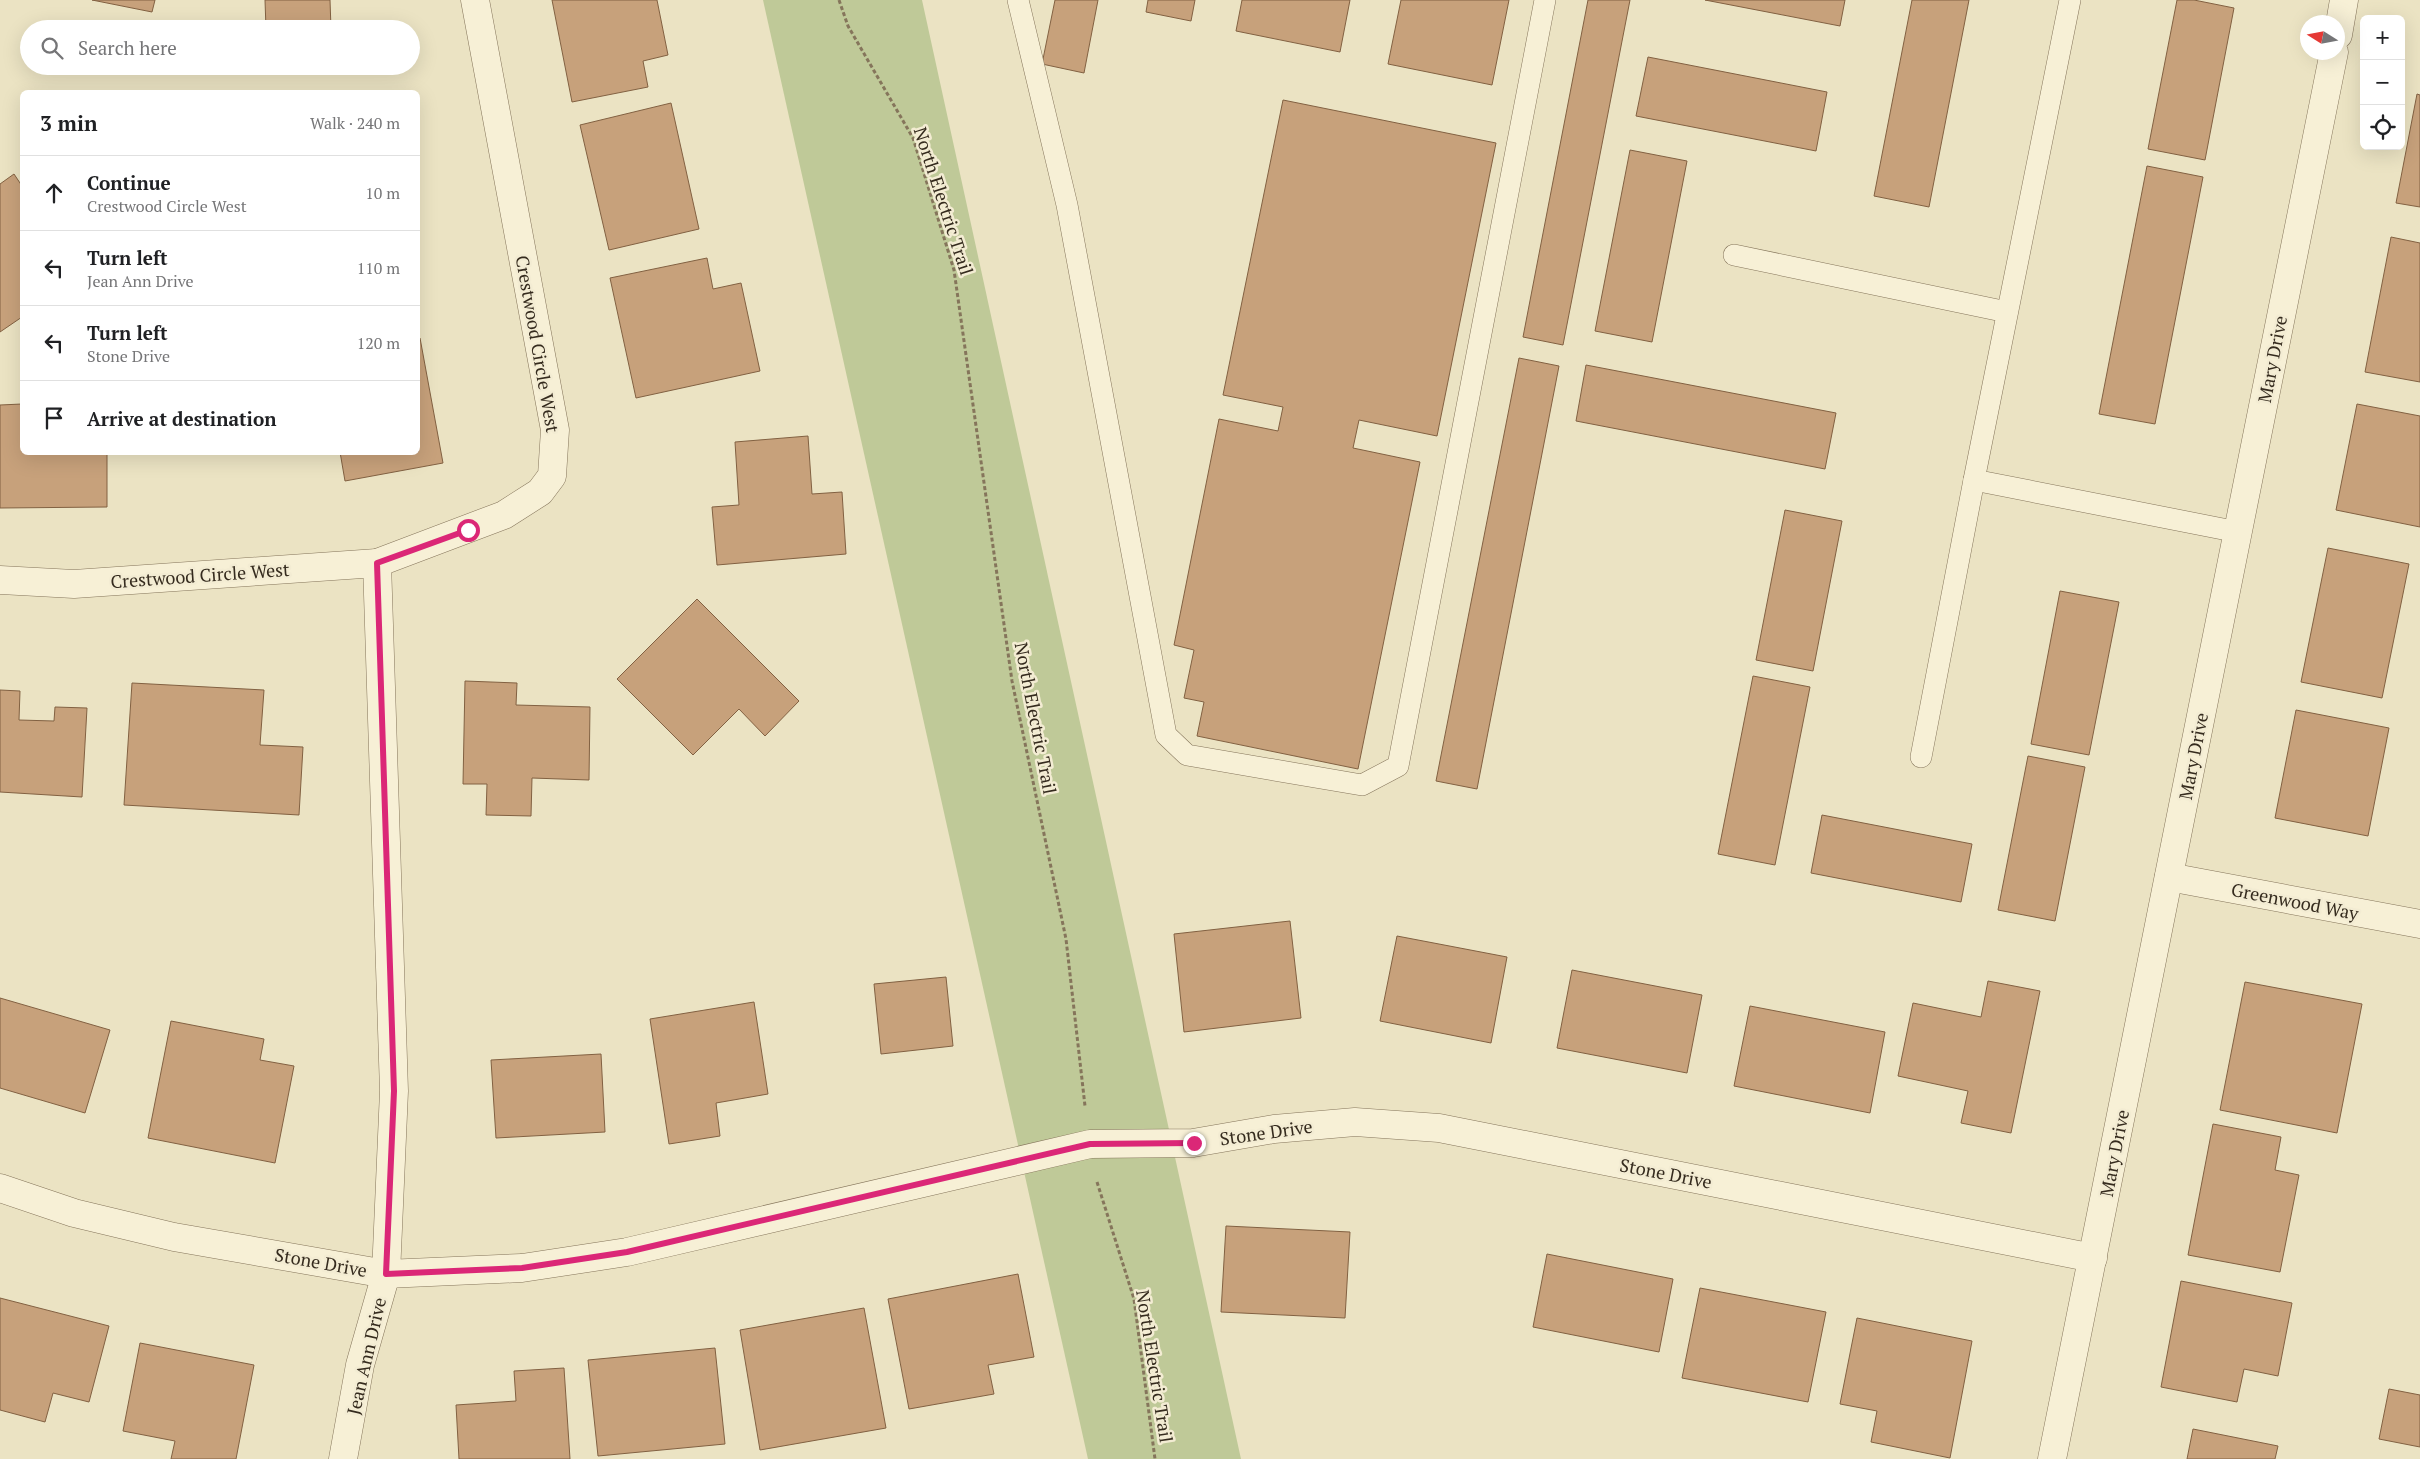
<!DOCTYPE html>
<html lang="en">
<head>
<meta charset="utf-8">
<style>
	body { margin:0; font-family:"PT Serif",serif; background:#f2f2f2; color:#202124 }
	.controls { position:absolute; right:15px; top:15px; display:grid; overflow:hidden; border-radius:8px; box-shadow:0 5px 20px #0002 }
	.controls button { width:45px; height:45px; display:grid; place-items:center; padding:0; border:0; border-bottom:1px solid #e0e0e0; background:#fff; color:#202124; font:25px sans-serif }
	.compass { position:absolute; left:2300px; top:15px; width:45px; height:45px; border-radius:50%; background:#fff; box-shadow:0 5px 20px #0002; rotate:281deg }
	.stop { position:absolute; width:15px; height:15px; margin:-11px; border:4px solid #db2777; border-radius:50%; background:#fff }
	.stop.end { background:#db2777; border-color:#fff; box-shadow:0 1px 5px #0008 }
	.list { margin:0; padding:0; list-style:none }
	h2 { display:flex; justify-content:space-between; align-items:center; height:65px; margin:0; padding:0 20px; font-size:21px }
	h2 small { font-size:16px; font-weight:400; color:#757577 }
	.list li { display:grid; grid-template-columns:32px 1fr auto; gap:15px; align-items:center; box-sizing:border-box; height:75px; padding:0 20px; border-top:1px solid #e0e0e0 }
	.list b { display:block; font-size:19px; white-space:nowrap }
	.list p { margin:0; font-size:16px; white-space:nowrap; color:#757577 }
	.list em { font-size:16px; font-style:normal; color:#757577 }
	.icon { flex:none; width:28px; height:28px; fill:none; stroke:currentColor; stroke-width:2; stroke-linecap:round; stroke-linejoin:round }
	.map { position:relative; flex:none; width:2420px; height:1459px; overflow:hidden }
	.search { position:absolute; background:#fff; box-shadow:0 5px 20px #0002; left:20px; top:20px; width:400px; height:55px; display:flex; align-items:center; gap:12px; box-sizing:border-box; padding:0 18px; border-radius:28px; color:#757577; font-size:19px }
	.panel { position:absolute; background:#fff; box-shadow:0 5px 20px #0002; left:20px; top:90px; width:400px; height:365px; border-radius:8px }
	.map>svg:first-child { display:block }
	.green { fill:#bfc998 }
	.building { fill:#c7a17b; stroke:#826142 }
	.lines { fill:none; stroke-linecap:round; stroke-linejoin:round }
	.service-casing { stroke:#85755b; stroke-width:22 }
	.minor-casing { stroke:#85755b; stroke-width:29 }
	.path { stroke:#85755b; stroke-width:3; stroke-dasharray:4 2.5; stroke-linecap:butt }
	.service { stroke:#f7f0d6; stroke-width:21 }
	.minor { stroke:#f7f0d6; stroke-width:28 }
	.route { stroke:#db2777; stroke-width:6 }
	.labels { text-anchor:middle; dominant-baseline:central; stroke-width:5; stroke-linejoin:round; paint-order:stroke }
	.street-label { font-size:18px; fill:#352b1e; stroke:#f3ecd3 }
</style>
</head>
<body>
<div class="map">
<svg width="2420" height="1459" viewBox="0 0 2420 1459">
	<rect width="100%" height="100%" fill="#ebe3c3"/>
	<path class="green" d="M763,0H922L1241,1459H1088Z"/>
	<g class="building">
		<path d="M92,0H155L152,12Z"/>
		<path d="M265,0H330L331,29H266Z"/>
		<path d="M552,0H657L668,55L643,61L648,87L572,102Z"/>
		<path d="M1055,0H1098L1084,73L1042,64Z"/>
		<path d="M1148,0H1195L1191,21L1146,12Z"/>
		<path d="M1242,0H1350L1340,52L1236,31Z"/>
		<path d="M1401,0H1509L1492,85L1388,64Z"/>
		<path d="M1588,0H1630L1563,345L1523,337Z"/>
		<path d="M1705,0H1845L1840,26Z"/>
		<path d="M1912,0H1969L1929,207L1874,196Z"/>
		<path d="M2177,0H2194L2234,8L2205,160L2148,149Z"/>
		<path d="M1648,57L1827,92L1816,151L1636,116Z"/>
		<path d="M2417,94L2420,95V207L2396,203Z"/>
		<path d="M1283,100L1496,143L1437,436L1359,420L1353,448L1420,462L1358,769L1197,736L1204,702L1184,698L1194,650L1174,645L1219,419L1278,431L1283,407L1223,395Z"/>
		<path d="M671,103L699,229L609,250L580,125Z"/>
		<path d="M1630,150L1687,161L1652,342L1595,331Z"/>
		<path d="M2147,166L2203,177L2155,424L2099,414Z"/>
		<path d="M14,174L22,186V317L0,332V184Z"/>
		<path d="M2391,237L2420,243V382L2365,372Z"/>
		<path d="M707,258L713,289L741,283L760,371L636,398L610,278Z"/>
		<path d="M418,338H420L443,463L345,481L340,452H418Z"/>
		<path d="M1519,358L1559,366L1477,789L1436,781Z"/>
		<path d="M1586,365L1836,413L1825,469L1576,421Z"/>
		<path d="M22,404V452H107V507L0,508V405Z"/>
		<path d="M2357,404L2420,416V527L2336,510Z"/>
		<path d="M808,436L812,494L842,492L846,554L717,565L712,507L739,505L735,442Z"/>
		<path d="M1785,510L1842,521L1813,671L1756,660Z"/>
		<path d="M2328,548L2409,564L2382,698L2301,682Z"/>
		<path d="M2060,591L2119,602L2089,755L2031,744Z"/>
		<path d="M697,599L799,701L765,736L739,709L693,755L617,679Z"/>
		<path d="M1753,676L1810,687L1775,865L1718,854Z"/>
		<path d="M465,681L517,683L516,705L590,707L589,780L532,778L531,816L486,815L487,784H463Z"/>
		<path d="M132,683L264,690L260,745L303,747L299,815L124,805Z"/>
		<path d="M0,690L20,691L19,720L54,721L55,707L87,708L82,797L0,792Z"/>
		<path d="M2296,710L2389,728L2368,836L2275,818Z"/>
		<path d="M2028,756L2085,767L2055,921L1998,910Z"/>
		<path d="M1822,815L1972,844L1961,902L1811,873Z"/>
		<path d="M1290,921L1301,1018L1184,1032L1174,934Z"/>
		<path d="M1397,936L1507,957L1491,1043L1380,1021Z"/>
		<path d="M1572,970L1702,995L1687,1073L1557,1048Z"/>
		<path d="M946,977L953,1046L881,1054L874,984Z"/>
		<path d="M1988,981L2040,991L2011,1133L1961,1123L1968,1091L1898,1076L1913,1003L1981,1017Z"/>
		<path d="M2245,982L2362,1004L2337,1133L2220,1110Z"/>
		<path d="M0,998L110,1030L85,1113L0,1088Z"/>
		<path d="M754,1002L768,1094L716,1103L720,1136L669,1144L650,1019Z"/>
		<path d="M1750,1006L1885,1032L1870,1113L1734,1086Z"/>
		<path d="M171,1021L264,1039L260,1060L294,1066L275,1163L148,1138Z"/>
		<path d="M601,1054L605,1132L496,1138L491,1060Z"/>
		<path d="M2213,1124L2281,1137L2275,1170L2299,1175L2280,1272L2188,1255Z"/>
		<path d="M1226,1226L1350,1232L1345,1318L1221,1312Z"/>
		<path d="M1547,1254L1673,1279L1659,1352L1533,1327Z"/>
		<path d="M1018,1274L1034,1357L988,1365L994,1394L909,1409L888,1299Z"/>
		<path d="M2181,1281L2292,1303L2278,1376L2244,1369L2237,1402L2161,1387Z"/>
		<path d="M1700,1288L1826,1312L1808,1402L1682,1378Z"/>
		<path d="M0,1298L109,1326L89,1402L53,1393L45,1422L0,1410Z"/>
		<path d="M864,1308L886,1428L760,1450L740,1330Z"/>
		<path d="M1857,1318L1972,1341L1950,1458L1871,1442L1877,1411L1840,1404Z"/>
		<path d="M140,1343L254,1365L236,1459H171L175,1441L123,1431Z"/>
		<path d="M715,1348L725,1444L598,1456L588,1360Z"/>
		<path d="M564,1368L570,1459H459L456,1405L516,1401L514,1371Z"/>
		<path d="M2389,1389L2420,1395V1447L2379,1439Z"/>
		<path d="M2193,1429L2278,1446L2275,1459H2187Z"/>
	</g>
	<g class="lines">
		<defs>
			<g id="service">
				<path d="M1018,0L1067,205L1166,735L1187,755L1362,785L1398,766L1545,0"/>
				<path d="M2070,0L1974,480L2238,532"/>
				<path d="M1734,255L2007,312"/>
				<path d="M1921,757L1974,480"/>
			</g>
			<g id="minor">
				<path d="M2338,35L2344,0"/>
				<path d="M0,580L74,584L377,563L504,515L540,492L552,476L555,430L475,0"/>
				<path d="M2169,877L2420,924"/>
				<path d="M0,1188L74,1213L174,1237L386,1274L522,1268L627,1252L1090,1144L1193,1143L1274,1129L1355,1122L1439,1128L2093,1258"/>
				<path d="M343,1459L360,1365L386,1274L394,1091L377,563"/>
				<path d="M2052,1459L2334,52"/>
			</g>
		</defs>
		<use href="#service" class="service-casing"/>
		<use href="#minor" class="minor-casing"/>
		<g class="path">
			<path d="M839,0L848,26L913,138L954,270L1012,681L1066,939L1085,1106"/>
			<path d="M1097,1182L1134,1299L1155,1459"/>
		</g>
		<use href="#service" class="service"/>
		<use href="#minor" class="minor"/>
	</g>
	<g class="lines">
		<path class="route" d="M468,530L377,563L394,1091L386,1274L522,1268L627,1252L1090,1144L1194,1143"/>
	</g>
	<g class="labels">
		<g class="street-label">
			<text transform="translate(944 201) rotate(72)">North Electric Trail</text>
			<text transform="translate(538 344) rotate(80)">Crestwood Circle West</text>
			<text transform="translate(2272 359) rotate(-79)">Mary Drive</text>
			<text transform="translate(200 575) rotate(-4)">Crestwood Circle West</text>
			<text transform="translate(1036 718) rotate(79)">North Electric Trail</text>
			<text transform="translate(2193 756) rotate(-79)">Mary Drive</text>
			<text transform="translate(2295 901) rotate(11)">Greenwood Way</text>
			<text transform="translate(1266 1132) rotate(-8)">Stone Drive</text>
			<text transform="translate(2114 1153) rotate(-79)">Mary Drive</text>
			<text transform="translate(1666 1173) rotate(11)">Stone Drive</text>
			<text transform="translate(321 1262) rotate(10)">Stone Drive</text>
			<text transform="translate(366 1356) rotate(-77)">Jean Ann Drive</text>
			<text transform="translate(1155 1366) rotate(81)">North Electric Trail</text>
		</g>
	</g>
</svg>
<div class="controls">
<button>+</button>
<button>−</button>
<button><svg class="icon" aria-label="locate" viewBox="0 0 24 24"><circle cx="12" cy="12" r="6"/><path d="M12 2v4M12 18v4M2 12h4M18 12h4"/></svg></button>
</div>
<svg class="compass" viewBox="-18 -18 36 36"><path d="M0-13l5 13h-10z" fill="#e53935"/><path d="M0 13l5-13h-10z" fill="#757577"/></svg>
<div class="stop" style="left:468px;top:530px"></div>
<div class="stop end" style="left:1194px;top:1143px"></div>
<div class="search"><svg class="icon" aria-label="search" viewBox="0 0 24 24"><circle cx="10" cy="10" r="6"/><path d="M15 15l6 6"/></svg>Search here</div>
<section class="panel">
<h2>3 min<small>Walk · 240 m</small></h2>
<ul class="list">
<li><svg class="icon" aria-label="ahead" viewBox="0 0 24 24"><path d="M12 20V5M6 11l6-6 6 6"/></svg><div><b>Continue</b><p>Crestwood Circle West</p></div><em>10 m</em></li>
<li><svg class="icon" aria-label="left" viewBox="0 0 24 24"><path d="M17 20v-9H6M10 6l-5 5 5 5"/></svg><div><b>Turn left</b><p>Jean Ann Drive</p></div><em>110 m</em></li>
<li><svg class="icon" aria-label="left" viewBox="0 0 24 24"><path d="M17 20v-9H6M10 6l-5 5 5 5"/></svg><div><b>Turn left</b><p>Stone Drive</p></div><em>120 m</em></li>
<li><svg class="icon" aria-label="arrive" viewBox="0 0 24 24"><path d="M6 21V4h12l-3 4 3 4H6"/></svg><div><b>Arrive at destination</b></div></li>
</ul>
</section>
</div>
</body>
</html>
